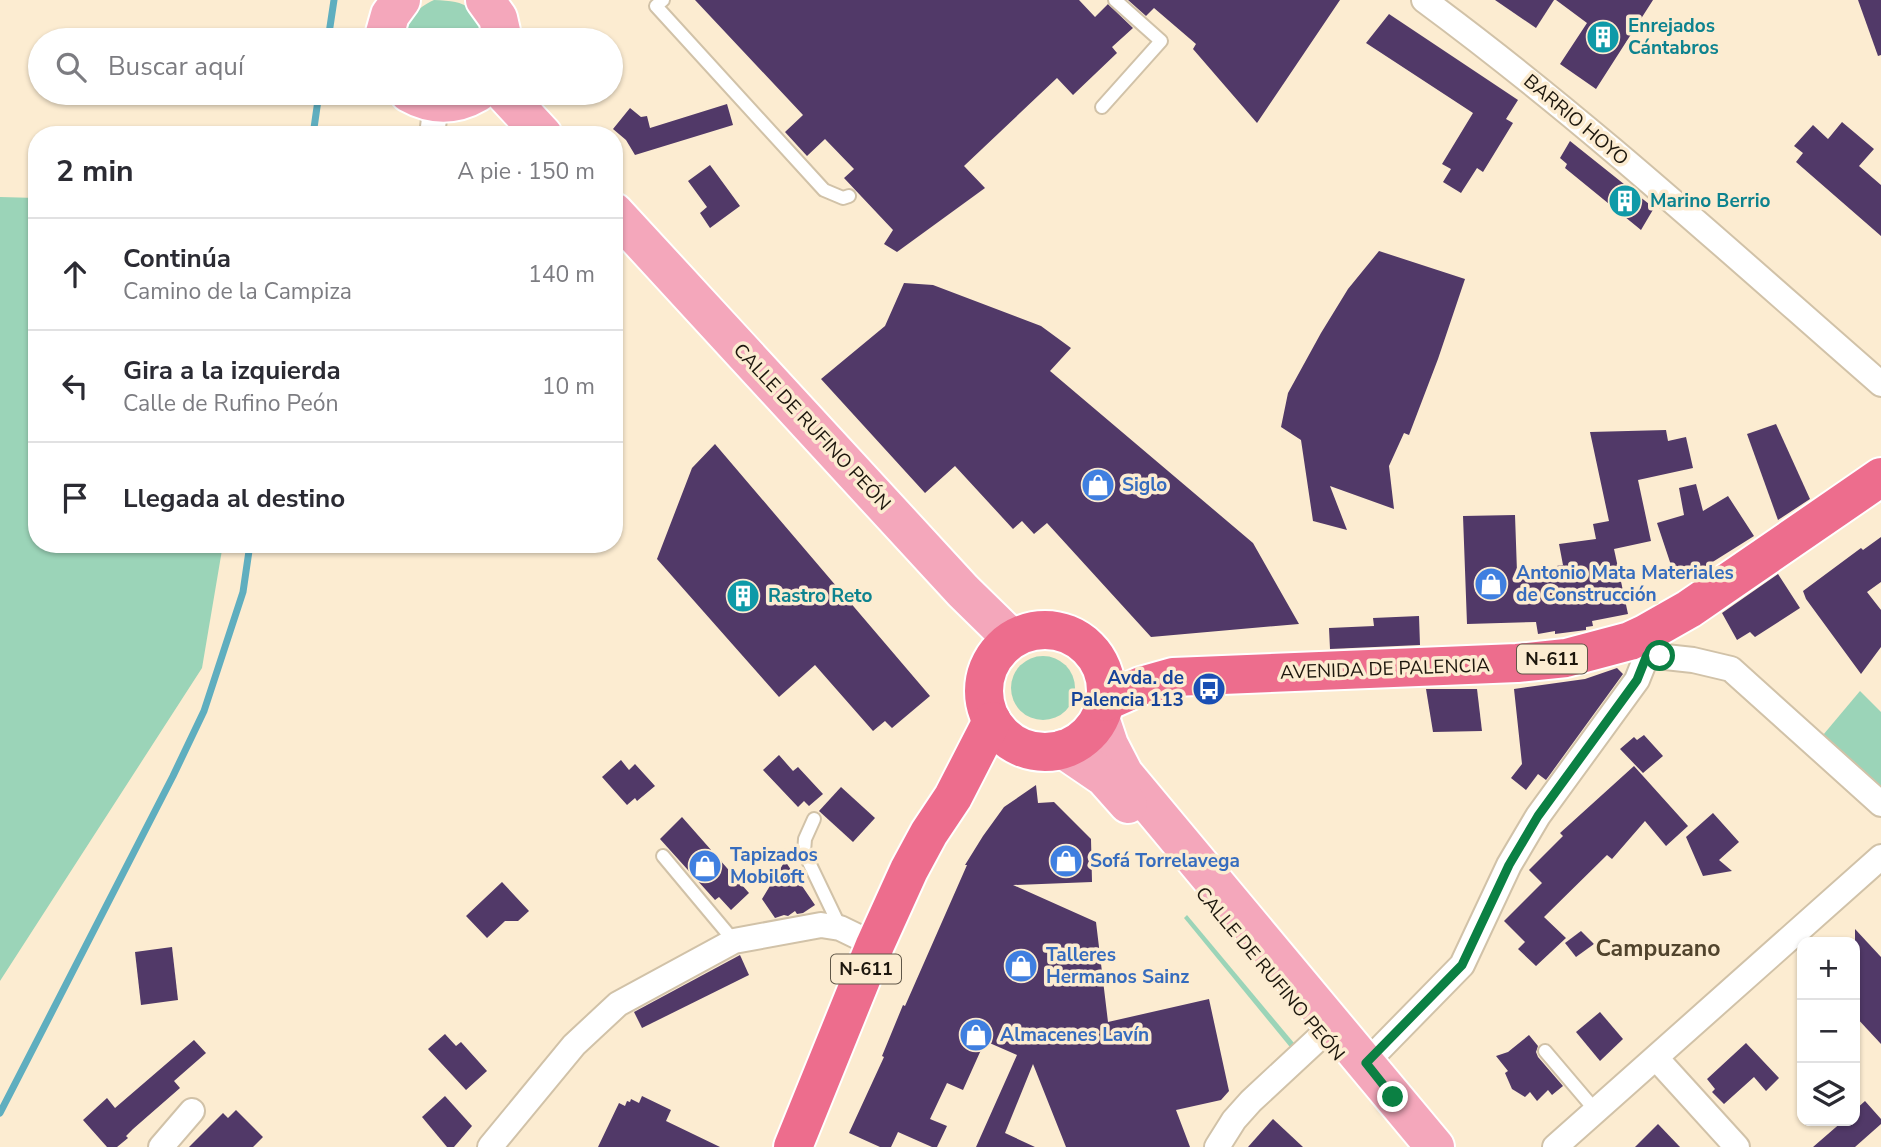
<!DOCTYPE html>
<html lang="es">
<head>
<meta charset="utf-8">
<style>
	body { margin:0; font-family:"Nunito Sans",sans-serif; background:#f2f2f3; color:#2b2b33 }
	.controls { position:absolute; right:21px; bottom:21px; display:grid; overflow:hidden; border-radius:14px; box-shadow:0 2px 5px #0004 }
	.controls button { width:63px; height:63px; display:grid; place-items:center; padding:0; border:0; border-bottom:2px solid #e1e1e2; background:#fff; color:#2b2b33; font:35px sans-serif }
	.stop { position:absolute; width:21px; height:21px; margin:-16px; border:5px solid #0b8043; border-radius:50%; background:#fff }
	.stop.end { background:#0b8043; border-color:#fff; box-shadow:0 2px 7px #0008 }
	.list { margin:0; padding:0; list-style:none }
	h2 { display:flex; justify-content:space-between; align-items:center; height:91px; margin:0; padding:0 28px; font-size:30px }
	h2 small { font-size:23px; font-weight:400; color:#7c7c81 }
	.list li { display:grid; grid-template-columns:46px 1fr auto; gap:21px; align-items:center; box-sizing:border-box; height:112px; padding:0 28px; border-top:2px solid #e1e1e2 }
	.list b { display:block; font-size:26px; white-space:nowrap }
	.list p { margin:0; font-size:23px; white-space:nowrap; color:#7c7c81 }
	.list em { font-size:23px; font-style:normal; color:#7c7c81 }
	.icon { flex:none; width:38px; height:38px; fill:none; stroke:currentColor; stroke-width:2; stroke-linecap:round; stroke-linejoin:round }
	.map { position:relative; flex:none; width:1881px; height:1147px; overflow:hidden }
	.search { position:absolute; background:#fff; box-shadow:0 2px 5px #0004; left:28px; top:28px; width:595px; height:77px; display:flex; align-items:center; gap:18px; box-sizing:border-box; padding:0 24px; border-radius:38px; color:#7c7c81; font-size:26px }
	.panel { position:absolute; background:#fff; box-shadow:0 2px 5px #0004; left:28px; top:126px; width:595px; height:427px; border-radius:28px }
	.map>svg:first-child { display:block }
	.green { fill:#9bd4b8 }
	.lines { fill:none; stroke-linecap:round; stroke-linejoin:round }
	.stream { stroke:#5faebf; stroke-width:7 }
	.building { fill:#513968 }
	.lane-casing { stroke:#d1c2a8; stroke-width:16 }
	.street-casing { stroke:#d1c2a8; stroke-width:28 }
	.primary-casing { stroke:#fff; stroke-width:42 }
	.highway-casing { stroke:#fff; stroke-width:42 }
	.lane { stroke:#fff; stroke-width:12 }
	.street { stroke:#fff; stroke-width:24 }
	.primary { stroke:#f4a7bb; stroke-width:38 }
	.highway { stroke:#ed6d8d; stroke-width:38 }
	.route { stroke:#0b8043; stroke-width:9 }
	.labels { text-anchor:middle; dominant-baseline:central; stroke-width:7; stroke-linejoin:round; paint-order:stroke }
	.shield { fill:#fcecd1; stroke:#605748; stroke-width:2 }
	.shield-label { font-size:18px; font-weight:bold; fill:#1d170d }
	.culture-label { font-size:19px; font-weight:bold; fill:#0d838f; stroke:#fcecd1; text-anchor:start }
	.street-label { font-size:19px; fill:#1d170d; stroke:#fcecd1 }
	.shop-label { font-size:19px; font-weight:bold; fill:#366cbe; stroke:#fcecd1; text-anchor:start }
	.transit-label { font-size:19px; font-weight:bold; fill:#164399; stroke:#fcecd1; text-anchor:end }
	.quarter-label { font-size:23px; font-weight:bold; fill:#51442d; stroke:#fcecd1 }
</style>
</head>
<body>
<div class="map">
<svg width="1881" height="1147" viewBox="0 0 1881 1147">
	<rect width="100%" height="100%" fill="#fcecd1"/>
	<g class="green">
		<path d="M434,0C468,1 477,7 485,40H405C407,20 416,8 434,0Z"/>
		<path d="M0,197L37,198V544H223L202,668L0,981Z"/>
		<circle cx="1043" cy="688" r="32"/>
		<path d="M1860,691L1881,712V798L1818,741Z"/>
		<path d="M1187,915L1299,1049L1294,1052L1184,918Z"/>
	</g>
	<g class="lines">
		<g class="stream">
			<path d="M328,40L334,0"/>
			<path d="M313,135L319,93"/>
			<path d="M0,1113L173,776L204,711L243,592L250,544"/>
		</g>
	</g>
	<g class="building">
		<path d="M695,0H1079L1095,17L1108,4L1133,28L1112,47L1117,53L1073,95L1057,78L964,166L985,188L897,252L884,244L893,230L844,178L854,169L825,139L807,156L785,132L803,115Z"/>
		<path d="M1128,0H1340L1257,123L1193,49L1196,44L1154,8L1146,16Z"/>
		<path d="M1495,0H1554L1536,28Z"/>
		<path d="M1556,0H1653L1596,89L1560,64L1587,23Z"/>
		<path d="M1858,0H1881V55L1878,56Z"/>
		<path d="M1389,14L1518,100L1506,119L1513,123L1483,172L1477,168L1461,193L1443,182L1451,169L1442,164L1473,113L1366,43Z"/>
		<path d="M727,104L733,125L635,155L626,140L613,129L630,108L641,117L647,116L650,128Z"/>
		<path d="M1842,122L1874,149L1859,166L1881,185V236L1796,162L1803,153L1794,146L1813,125L1828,139Z"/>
		<path d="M1570,141L1654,208L1641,230L1565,168L1567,164L1560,158Z"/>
		<path d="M710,165L740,206L710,228L700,213L707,207L688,181Z"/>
		<path d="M1379,251L1465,279L1438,359L1409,435L1404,433L1389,466L1394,509L1330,486L1347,530L1313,521L1301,440L1281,427L1288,393L1321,333L1348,289Z"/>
		<path d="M904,283L933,285L1041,326L1071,348L1050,371L1253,543L1299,624L1151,637L1047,523L1034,534L1022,521L1013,529L955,466L925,493L821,379L885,326Z"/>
		<path d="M1776,424L1810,499L1778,520L1747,434Z"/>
		<path d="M1666,430L1668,441L1686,437L1693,468L1638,480L1651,541L1614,549L1628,614L1592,621L1593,626L1586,627V630L1555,634V631L1538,634L1536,622L1467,624L1463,516L1515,515L1517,572L1563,565L1559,544L1596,539L1593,524L1609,521L1590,432Z"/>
		<path d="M715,444L930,696L892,728L885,721L873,731L815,665L779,697L657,559L692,468Z"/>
		<path d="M1696,484L1703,511L1728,496L1754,536L1703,568L1675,577L1657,523L1684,515L1679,488Z"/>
		<path d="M1881,537V582L1867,592L1881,610V647L1861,674L1806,599L1803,591L1861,548L1863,550Z"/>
		<path d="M1778,574L1800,608L1755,637L1750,632L1737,640L1722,613Z"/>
		<path d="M1419,616L1420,645L1330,649L1329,628L1374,626L1373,618Z"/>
		<path d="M1617,668L1623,674L1546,780L1538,774L1526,790L1511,778L1522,764L1514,689L1585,679Z"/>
		<path d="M1426,689H1477L1482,731L1433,732Z"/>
		<path d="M1644,735L1663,756L1643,773L1620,749L1634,737L1637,740Z"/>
		<path d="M779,755L793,771L798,767L823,794L809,806L804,801L798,807L763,770Z"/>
		<path d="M621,760L629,770L635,764L655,786L637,801L635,798L627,805L602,777Z"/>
		<path d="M1634,766L1688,826L1666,846L1645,821L1612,859L1607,855L1544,917L1566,938L1536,966L1518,949L1525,942L1504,921L1542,883L1529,870L1563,836L1560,833Z"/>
		<path d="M1036,785L1038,803L1054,802L1091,839L1092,882L1013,885L1096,922L1108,1022L1209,999L1229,1091L1221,1100L1176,1110L1190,1147H1066L1033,1064L1005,1133L1035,1147H976L1017,1055L985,1041L963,1090L947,1083L930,1119L947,1126L937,1147H932L898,1132L891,1147H880L849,1133L884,1057L882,1056L903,1005L905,1006L967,865H965L983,836L1004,807Z"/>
		<path d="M841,787L875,818L853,842L819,811Z"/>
		<path d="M1713,813L1739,842L1719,860L1732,871L1703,876L1686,837Z"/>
		<path d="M682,817L749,893L731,910L719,897L715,900L660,839Z"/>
		<path d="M785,861L815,905L803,913L797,914L795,911L788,916L784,915L775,918L762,899Z"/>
		<path d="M502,882L529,911L518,921H505L487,938L466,916Z"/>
		<path d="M1855,929L1881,957V1044L1855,1016Z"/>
		<path d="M1581,931L1594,944L1576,957L1565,943Z"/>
		<path d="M172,947L178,1000L141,1005L135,952Z"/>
		<path d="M740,955L749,975L642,1028L634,1012Z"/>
		<path d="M1600,1012L1623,1039L1600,1061L1576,1032Z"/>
		<path d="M445,1034L456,1046L461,1042L487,1071L466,1090L428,1049Z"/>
		<path d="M1529,1035L1538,1046L1536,1052L1538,1057L1563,1086L1552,1095L1548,1090L1537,1101L1530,1092L1525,1097L1512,1089L1505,1073L1508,1071L1496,1056L1508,1052Z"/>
		<path d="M194,1040L206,1053L174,1081L180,1088L133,1129L126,1136L128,1138L117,1147H107L83,1120L107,1098L115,1108Z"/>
		<path d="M1746,1043L1779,1078L1766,1091L1754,1077L1724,1104L1712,1092L1715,1089L1707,1079Z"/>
		<path d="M445,1096L472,1126L454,1147H447L422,1117Z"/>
		<path d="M642,1096L671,1110L666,1121L720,1147H598L619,1103L625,1106L627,1101L630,1102L631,1099L639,1103Z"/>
		<path d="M1865,1101L1881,1119V1124L1855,1147H1813L1843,1121H1855V1110Z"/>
		<path d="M236,1110L263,1137L253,1147H189L223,1113L228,1118Z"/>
		<path d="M1273,1119L1303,1147H1248Z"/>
		<path d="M1658,1124L1680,1147H1635Z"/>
	</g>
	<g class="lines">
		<defs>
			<g id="lane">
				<path d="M663,0L656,6L824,190L843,198L849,196"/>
				<path d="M1102,107L1161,41L1115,0"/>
				<path d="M814,819L805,839L804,852L840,927"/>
				<path d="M663,856L734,941"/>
				<path d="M1545,1051L1596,1111"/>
			</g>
			<g id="street">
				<path d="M1424,0C1584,118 1731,253 1881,384"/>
				<path d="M432,135L436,103"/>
				<path d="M1647,655L1693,660L1731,669L1881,804"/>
				<path d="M1656,1058L1737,1147"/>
				<path d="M1366,1063L1462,965L1509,865L1538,816L1637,680L1647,655L1645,634"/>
				<path d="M161,1147L192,1111"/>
				<path d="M490,1147L574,1045L618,1004L734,941L821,925L840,928L875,945"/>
				<path d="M1217,1147L1234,1120L1251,1101L1321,1036"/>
				<path d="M1555,1147L1881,857"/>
			</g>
			<g id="primary">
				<path d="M485,0L498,18L503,40"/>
				<path d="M383,40L390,15L401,0"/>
				<path d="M409,93C432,106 455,106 477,93"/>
				<path d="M504,93L543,135"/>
				<path d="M614,212L963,591L1012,639"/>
				<path d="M1100,718L1109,745L1124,774L1435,1147"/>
				<path d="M1063,749L1104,777L1128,804"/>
			</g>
			<g id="highway">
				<circle cx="1045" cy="691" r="61"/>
				<path d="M1105,702L1141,686L1173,677L1517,663L1566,658L1630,641L1645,634L1689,609L1881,477"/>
				<path d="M793,1147L875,945L909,870L929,833L953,797L992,721"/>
			</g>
		</defs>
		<use href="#lane" class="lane-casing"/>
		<use href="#street" class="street-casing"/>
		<use href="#primary" class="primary-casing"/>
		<use href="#highway" class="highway-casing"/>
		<use href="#lane" class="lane"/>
		<use href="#street" class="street"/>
		<use href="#primary" class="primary"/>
		<use href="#highway" class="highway"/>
	</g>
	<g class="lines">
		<path class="route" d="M1393,1097L1366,1063L1462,965L1509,865L1538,816L1637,680L1647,655L1660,656"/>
	</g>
	<defs>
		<symbol id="building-disc" viewBox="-11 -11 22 22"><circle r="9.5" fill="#0f9aa8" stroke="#fcecd1"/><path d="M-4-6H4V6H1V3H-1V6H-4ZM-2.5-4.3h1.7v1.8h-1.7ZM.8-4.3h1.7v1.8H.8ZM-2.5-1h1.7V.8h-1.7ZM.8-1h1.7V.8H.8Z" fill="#fff"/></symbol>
		<symbol id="shop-disc" viewBox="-11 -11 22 22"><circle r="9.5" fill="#3f7fe0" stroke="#fcecd1"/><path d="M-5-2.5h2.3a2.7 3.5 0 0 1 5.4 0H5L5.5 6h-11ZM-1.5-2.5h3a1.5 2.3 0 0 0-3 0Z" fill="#fff"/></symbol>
		<symbol id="bus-disc" viewBox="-11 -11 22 22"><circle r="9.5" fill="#1a4fb4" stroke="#fcecd1"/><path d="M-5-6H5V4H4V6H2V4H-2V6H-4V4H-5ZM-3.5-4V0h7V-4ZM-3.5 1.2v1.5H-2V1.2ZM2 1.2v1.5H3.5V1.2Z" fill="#fff"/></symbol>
	</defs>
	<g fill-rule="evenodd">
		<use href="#building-disc" x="1584" y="18" width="38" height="38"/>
		<use href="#building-disc" x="1606" y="182" width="38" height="38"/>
		<use href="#shop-disc" x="1079" y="466" width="38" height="38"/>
		<use href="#shop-disc" x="1472" y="565" width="38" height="38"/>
		<use href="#building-disc" x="724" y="577" width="38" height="38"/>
		<use href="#bus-disc" x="1190" y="670" width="38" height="38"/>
		<use href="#shop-disc" x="1047" y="842" width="38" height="38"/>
		<use href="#shop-disc" x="686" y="847" width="38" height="38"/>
		<use href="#shop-disc" x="1002" y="947" width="38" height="38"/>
		<use href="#shop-disc" x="957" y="1016" width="38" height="38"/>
	</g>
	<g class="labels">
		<g class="shield">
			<rect x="1517" y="644.5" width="70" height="29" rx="5"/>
			<rect x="831" y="954.5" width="70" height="29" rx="5"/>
		</g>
		<g class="shield-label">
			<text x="1552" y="659">N-611</text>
			<text x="866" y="969">N-611</text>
		</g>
		<g class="culture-label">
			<text x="1628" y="26">Enrejados<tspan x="1628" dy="22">Cántabros</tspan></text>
			<text x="1650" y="201">Marino Berrio</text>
			<text x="768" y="596">Rastro Reto</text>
		</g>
		<g class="street-label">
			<text transform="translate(1576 120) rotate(40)">BARRIO HOYO</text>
			<text transform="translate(812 427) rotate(47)">CALLE DE RUFINO PEÓN</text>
			<text transform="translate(1385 669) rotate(-2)">AVENIDA DE PALENCIA</text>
			<text transform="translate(1270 974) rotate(50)">CALLE DE RUFINO PEÓN</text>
		</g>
		<g class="shop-label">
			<text x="1122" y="485">Siglo</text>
			<text x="1516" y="573">Antonio Mata Materiales<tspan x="1516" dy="22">de Construcción</tspan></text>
			<text x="730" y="855">Tapizados<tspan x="730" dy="22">Mobiloft</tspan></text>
			<text x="1090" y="861">Sofá Torrelavega</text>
			<text x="1046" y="955">Talleres<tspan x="1046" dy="22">Hermanos Sainz</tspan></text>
			<text x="1000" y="1035">Almacenes Lavín</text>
		</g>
		<g class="transit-label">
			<text x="1184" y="678">Avda. de<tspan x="1184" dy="22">Palencia 113</tspan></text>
		</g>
		<g class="quarter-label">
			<text x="1658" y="948">Campuzano</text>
		</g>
	</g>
</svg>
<div class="controls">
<button>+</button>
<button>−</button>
<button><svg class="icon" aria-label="layers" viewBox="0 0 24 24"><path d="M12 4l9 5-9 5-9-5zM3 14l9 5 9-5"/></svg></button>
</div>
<div class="stop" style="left:1660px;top:656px"></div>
<div class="stop end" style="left:1393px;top:1097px"></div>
<div class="search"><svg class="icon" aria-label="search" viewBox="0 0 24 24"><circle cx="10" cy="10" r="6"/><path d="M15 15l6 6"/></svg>Buscar aquí</div>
<section class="panel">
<h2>2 min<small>A pie · 150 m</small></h2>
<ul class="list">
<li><svg class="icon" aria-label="ahead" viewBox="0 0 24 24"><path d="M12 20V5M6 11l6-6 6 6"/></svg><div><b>Continúa</b><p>Camino de la Campiza</p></div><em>140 m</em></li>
<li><svg class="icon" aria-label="left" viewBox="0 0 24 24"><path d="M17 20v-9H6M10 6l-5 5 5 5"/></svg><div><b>Gira a la izquierda</b><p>Calle de Rufino Peón</p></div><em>10 m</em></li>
<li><svg class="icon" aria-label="arrive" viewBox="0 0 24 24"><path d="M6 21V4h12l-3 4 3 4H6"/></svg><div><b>Llegada al destino</b></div></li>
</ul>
</section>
</div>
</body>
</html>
